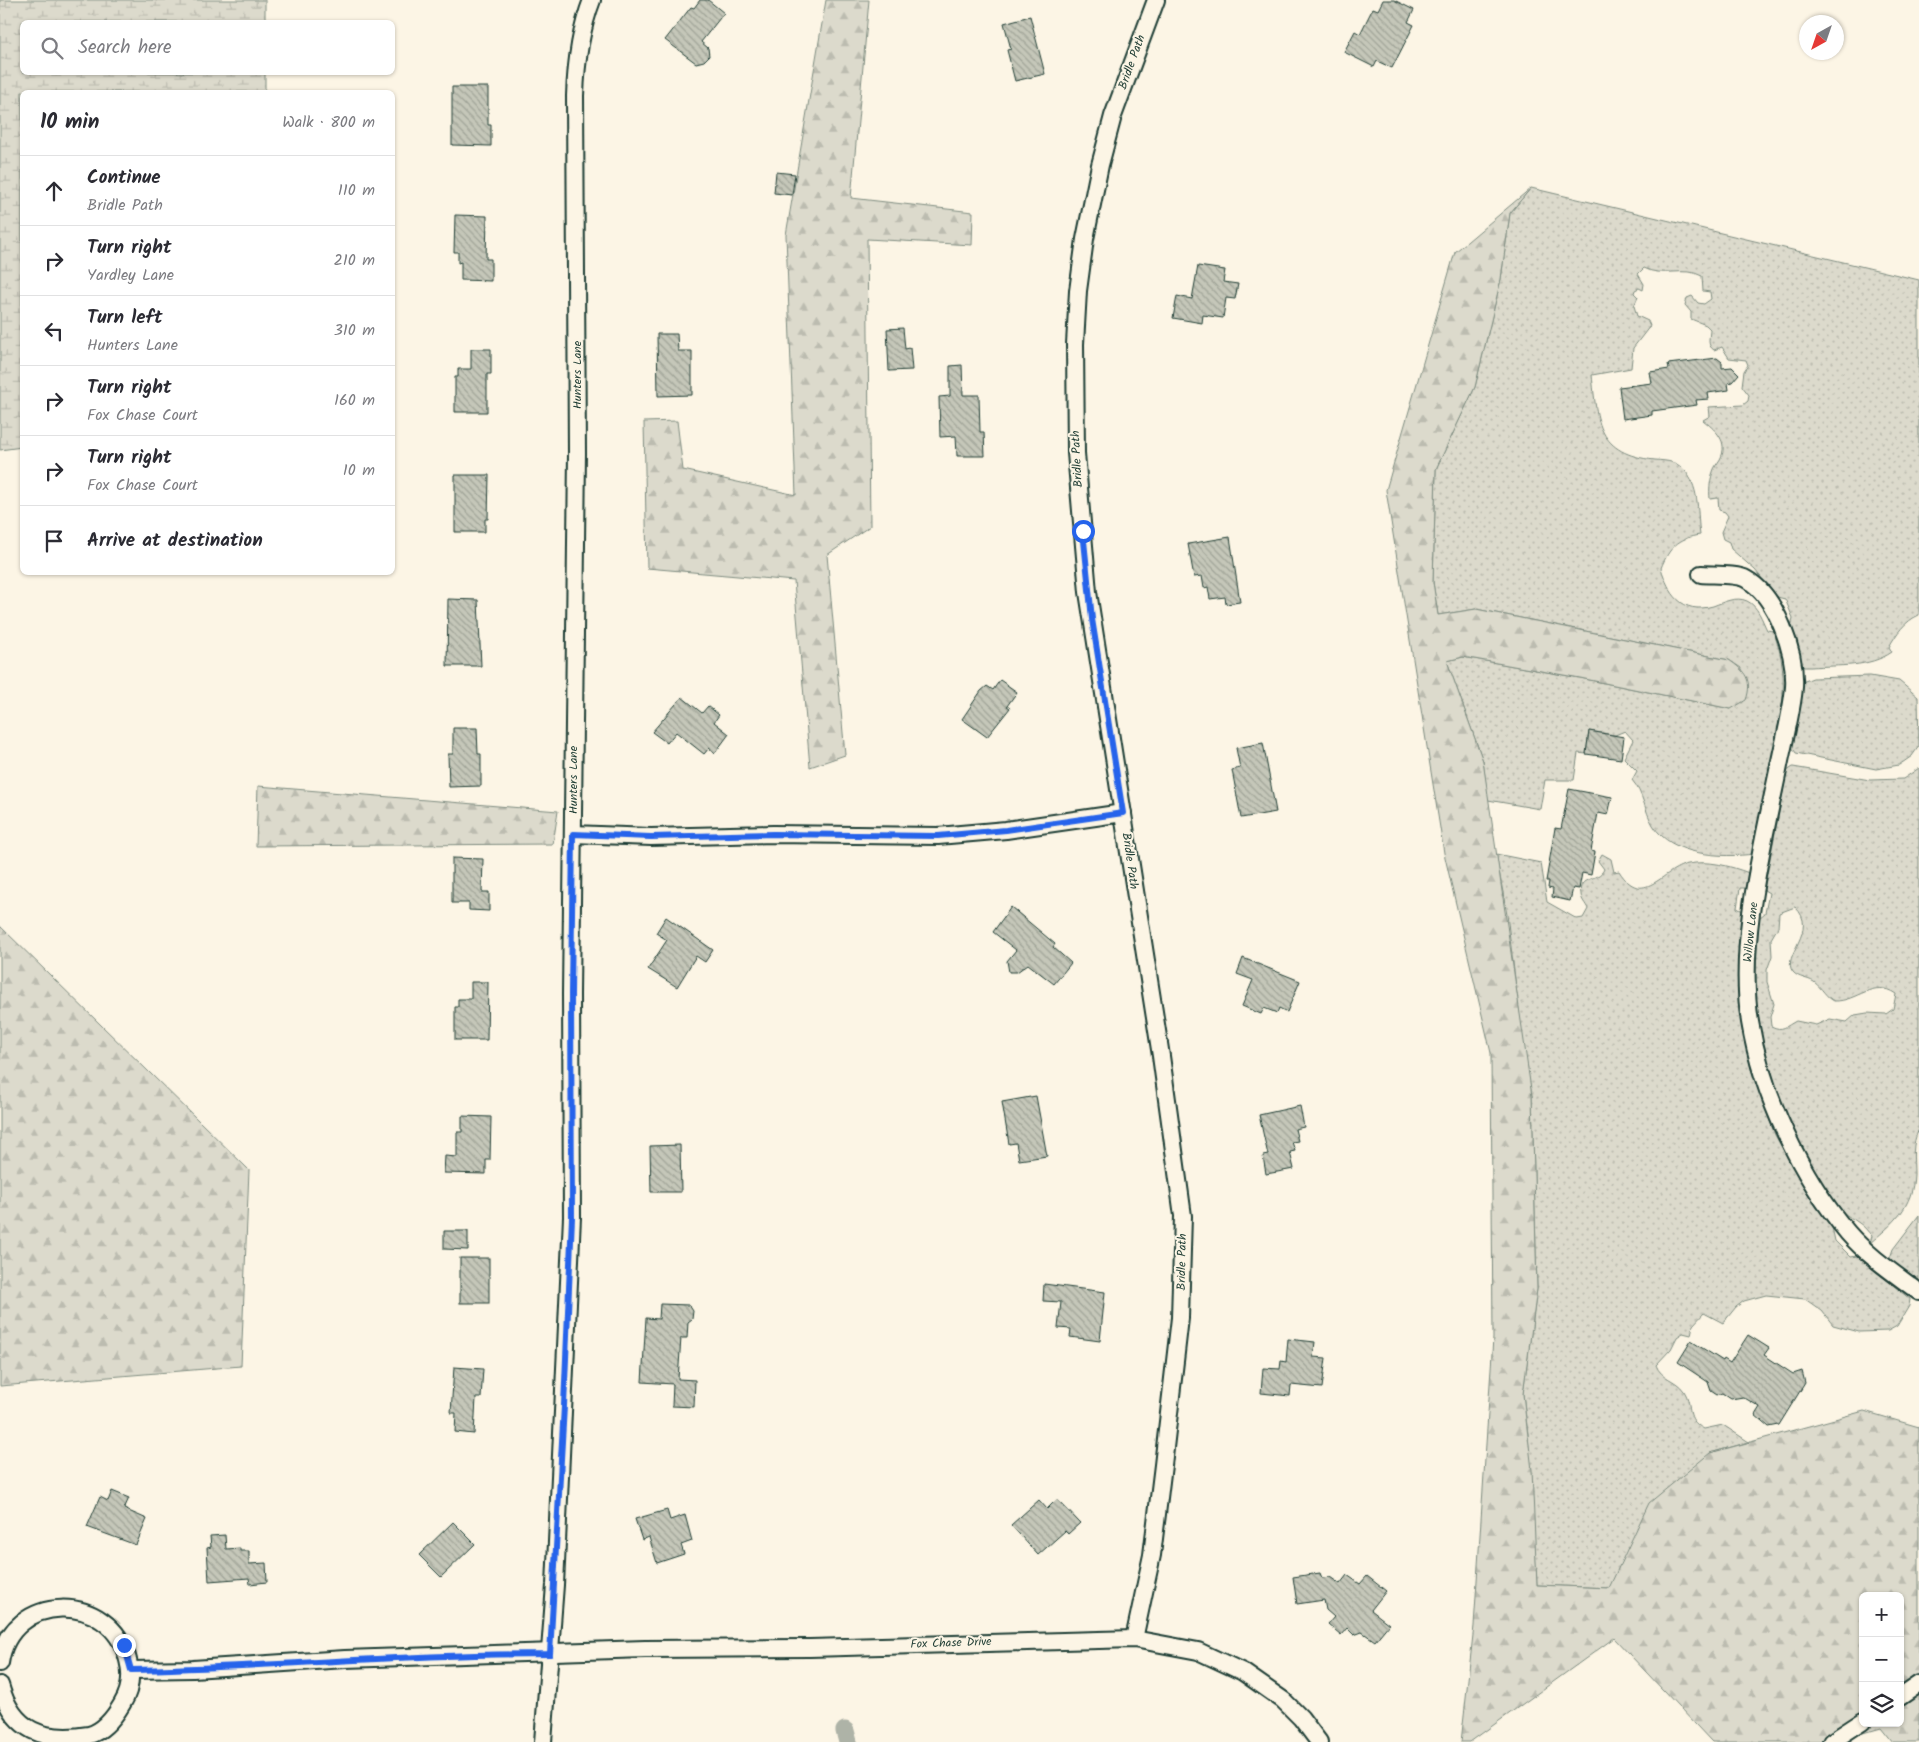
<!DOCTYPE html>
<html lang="en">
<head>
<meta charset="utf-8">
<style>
	body { margin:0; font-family:Kalam,sans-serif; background:#f2f2f3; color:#2b2b33 }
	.controls { position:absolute; right:15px; bottom:15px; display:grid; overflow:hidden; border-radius:8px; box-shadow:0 1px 4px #0004 }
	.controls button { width:45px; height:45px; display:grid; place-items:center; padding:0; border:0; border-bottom:1px solid #e1e1e2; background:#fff; color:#2b2b33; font:25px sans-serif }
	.compass { position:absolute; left:1799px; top:15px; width:45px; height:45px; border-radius:50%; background:#fff; box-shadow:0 1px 4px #0004; rotate:220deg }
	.stop { position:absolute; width:15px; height:15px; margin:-11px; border:4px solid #2563eb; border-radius:50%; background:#fff }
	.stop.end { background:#2563eb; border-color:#fff; box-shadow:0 1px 5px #0008 }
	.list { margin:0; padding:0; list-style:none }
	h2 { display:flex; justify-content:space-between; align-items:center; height:65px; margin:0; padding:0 20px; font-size:21px }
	h2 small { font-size:16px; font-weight:400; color:#7c7c81 }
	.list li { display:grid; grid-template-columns:32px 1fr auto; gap:15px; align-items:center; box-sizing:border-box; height:70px; padding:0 20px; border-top:1px solid #e1e1e2 }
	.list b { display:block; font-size:19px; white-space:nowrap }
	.list p { margin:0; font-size:16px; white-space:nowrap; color:#7c7c81 }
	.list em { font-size:16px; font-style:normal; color:#7c7c81 }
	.icon { flex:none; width:28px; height:28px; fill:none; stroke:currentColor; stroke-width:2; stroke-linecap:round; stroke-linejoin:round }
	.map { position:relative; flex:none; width:1919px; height:1742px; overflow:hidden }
	.search { position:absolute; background:#fff; box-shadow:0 1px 4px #0004; left:20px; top:20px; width:375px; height:55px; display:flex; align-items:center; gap:12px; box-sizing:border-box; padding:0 18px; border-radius:8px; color:#7c7c81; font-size:19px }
	.panel { position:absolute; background:#fff; box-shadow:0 1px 4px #0004; left:20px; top:90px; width:375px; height:485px; border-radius:8px }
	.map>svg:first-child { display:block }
	.green { fill:url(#green-dots); stroke:#7e8c80; fill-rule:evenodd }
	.forest { fill:url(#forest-firs); stroke:#7e8c80; fill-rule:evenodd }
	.wetland { fill:url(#wetland-marsh); stroke:#7e8c80 }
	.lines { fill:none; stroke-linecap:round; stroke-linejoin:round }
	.canal { stroke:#aeb3a7; stroke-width:19 }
	.building { fill:url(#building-back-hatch); stroke:#1f3d34 }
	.minor-casing { stroke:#1f3d34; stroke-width:20 }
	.minor { stroke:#fcf5e5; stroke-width:16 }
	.route { stroke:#2563eb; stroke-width:6 }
	.labels { text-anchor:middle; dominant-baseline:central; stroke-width:4; stroke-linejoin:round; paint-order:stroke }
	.street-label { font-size:12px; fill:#1f3d34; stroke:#fcf5e5 }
</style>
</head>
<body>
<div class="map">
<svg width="1919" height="1742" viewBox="0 0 1919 1742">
	<defs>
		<pattern id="green-dots" width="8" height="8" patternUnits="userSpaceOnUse" patternTransform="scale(1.25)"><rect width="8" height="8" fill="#dcdacc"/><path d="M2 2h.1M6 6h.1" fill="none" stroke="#bcbcb0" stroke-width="1.8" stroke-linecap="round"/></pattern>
		<pattern id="forest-firs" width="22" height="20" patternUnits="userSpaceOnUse" patternTransform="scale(1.25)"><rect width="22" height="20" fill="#dcdacc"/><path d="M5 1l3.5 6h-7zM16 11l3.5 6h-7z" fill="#bcbcb0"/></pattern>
		<pattern id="wetland-marsh" width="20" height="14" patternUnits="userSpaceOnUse" patternTransform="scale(1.25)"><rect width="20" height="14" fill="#dcdacc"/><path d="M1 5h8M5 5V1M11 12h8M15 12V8" fill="none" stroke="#bcbcb0"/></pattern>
		<pattern id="building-back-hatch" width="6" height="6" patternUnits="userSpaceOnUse" patternTransform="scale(1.25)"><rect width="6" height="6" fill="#c5c7b9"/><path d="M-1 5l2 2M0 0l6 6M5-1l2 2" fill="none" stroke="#9fa397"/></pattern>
	</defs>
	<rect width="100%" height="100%" fill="#fcf5e5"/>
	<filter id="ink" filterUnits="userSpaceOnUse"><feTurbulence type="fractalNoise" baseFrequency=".02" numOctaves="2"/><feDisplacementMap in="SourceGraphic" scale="10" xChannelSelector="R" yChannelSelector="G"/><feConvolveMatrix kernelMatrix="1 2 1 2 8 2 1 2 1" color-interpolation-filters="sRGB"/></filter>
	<g filter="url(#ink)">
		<g class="green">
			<path d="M1531,188L1919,280V615C1905,621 1896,634 1889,647L1892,652C1869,668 1839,665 1811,667H1804L1799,663L1791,626L1793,618L1785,599L1777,597L1755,570L1731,549L1729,542L1723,539L1721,532L1728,516L1725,512L1719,510L1718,498L1710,499C1709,489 1710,479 1714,469C1716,464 1720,461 1722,455C1727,439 1714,429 1703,420L1710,416L1709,407L1743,405L1748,401L1749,395L1742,386L1744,371L1748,365L1746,360L1729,358L1722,347L1714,350C1706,345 1710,337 1710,329L1706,325L1691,319V312L1685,305L1687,298L1692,296L1698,303L1704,304L1711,299L1710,292L1703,291L1702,276C1684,266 1662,278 1644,268L1638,274L1644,284L1643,290L1639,288L1635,290L1634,293L1638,297L1634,306L1637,316L1648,321L1650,326L1633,348L1631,368L1592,375C1597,422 1597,454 1655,460C1668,461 1677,461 1686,472C1700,490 1697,514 1700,535C1678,538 1669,548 1661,568C1669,593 1681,615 1713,606C1724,602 1736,596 1747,601C1758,606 1762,620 1767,630L1773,631C1783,656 1785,678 1782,706L1754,854C1722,858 1671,856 1653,825C1644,810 1644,794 1632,780L1637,771L1624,758L1633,740L1625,731L1615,735L1589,731L1586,754L1578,753L1574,780H1545L1540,809L1488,800L1483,761L1447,661L1463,657L1580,678L1731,709L1741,668L1729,660L1476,609L1438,615L1433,582L1436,469L1475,387L1501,279L1510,213Z"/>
			<path d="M1870,676L1899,681L1918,697L1919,746L1912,756L1899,765L1876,769L1796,753L1792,747L1802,682L1813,678Z"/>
			<path d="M1793,767L1870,780L1903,779L1919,768V1129C1911,1145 1914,1158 1914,1174C1913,1207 1894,1223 1870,1243L1872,1236C1868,1232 1864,1226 1859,1223C1854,1219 1848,1217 1843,1212C1796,1160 1768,1085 1758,1016C1753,984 1757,950 1759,918L1765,913L1769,893L1764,890L1787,771ZM1795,907C1820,930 1780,956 1793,972C1798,978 1808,978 1814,982C1822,988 1826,997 1834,1001C1857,1002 1873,978 1896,994L1893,1009L1886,1014L1867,1013L1855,1015L1847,1022L1830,1019L1816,1025L1796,1021C1786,1026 1783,1032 1771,1026L1770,1017L1774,1004L1767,982V970L1772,956L1771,939L1778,927L1779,913Z"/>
			<path d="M1496,854L1541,863L1547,902L1577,919L1583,918L1588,909C1586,904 1581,900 1581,894C1577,875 1599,882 1604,869L1598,861L1602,854L1611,859L1614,872L1619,871C1643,909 1662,869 1688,864C1709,860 1730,866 1749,873L1746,888H1740L1737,908L1743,911L1739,959V1010L1751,1069L1775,1135L1812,1201L1832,1227L1835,1241L1851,1257L1857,1256L1910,1299L1909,1306L1897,1326L1888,1331L1859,1332L1833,1325L1822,1311L1805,1299L1766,1295L1744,1301L1736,1307L1723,1323L1704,1313L1693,1325L1691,1335L1683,1333L1677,1337L1671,1349L1656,1365C1661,1379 1676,1379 1684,1391C1694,1407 1684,1418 1704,1429L1723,1425L1749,1442L1710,1453L1609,1588L1537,1585L1528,1434L1523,1394L1537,1289L1532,1096L1524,1050L1507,915Z"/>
			<path d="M1919,1215V1283L1889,1261L1893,1249Z"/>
		</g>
		<g class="forest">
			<path d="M826,0H869L851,198L973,212L972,245L867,239L870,526L827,555L845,755L810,767L794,581L647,568L644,422L677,421L683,470L796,495L786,235Z"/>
			<path d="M1531,188L1510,213L1501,279L1475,387L1436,469L1433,582L1438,615L1476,609L1729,660C1745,671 1753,680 1746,700L1731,709L1580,678L1463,657L1447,661L1483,761L1532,1096L1537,1289L1523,1394L1532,1470L1537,1585L1609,1588L1649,1503L1710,1453L1864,1411L1919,1427V1742H1893L1881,1727L1830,1742H1712L1614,1638L1470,1742H1461L1474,1626L1493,1338L1491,1053L1444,853L1386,490L1455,252ZM1863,1596H1900V1723H1863Z"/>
			<path d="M258,786L558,811L553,844L256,846Z"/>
			<path d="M0,926L249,1170L241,1366L0,1386Z"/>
		</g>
		<path class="wetland" d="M0,0H265V22H22V72L265,73V92H22V447L0,450Z"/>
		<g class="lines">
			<path class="canal" d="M845,1731L848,1742"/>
		</g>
		<g class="building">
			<path d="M700,0H708L724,13L701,42L708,48L709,56L704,61L696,63L665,40L691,7L694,8Z"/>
			<path d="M1383,0H1394L1414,10L1408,22L1414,25L1392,68L1377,61L1374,67L1344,52L1355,31L1360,34L1373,8L1378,10Z"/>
			<path d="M1030,16L1045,74L1015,81L1007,50L1011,49L1004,23Z"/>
			<path d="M452,87H488V125H491V146L452,145Z"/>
			<path d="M776,172L795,174L792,195L774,193Z"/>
			<path d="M455,215L487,216L486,259H491V281L461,280V262L458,263V252H454Z"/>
			<path d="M1198,266L1225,270L1223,282L1238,284L1235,299L1226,298L1223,318L1203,315L1202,323L1173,318L1177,296L1192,299Z"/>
			<path d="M903,328L905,349L910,348L912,370L889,371L887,329Z"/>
			<path d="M657,334H677L678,351H692V395L658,396Z"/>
			<path d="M471,349H491V374H487V412H455V377H458V369H471Z"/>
			<path d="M1717,358L1722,362V368L1732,367L1739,374L1732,382L1728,383L1729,390L1708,393L1709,399L1696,400L1697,405L1652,411V415L1623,419L1619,387L1652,383L1650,372L1669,369L1668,364Z"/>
			<path d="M962,365L963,395H979L980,432H984L985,456H957L956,436L940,437L939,397L950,396V366Z"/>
			<path d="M455,475H489L488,519H485V532H455Z"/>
			<path d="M1230,537L1240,602L1226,604L1225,597L1210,599L1208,587L1204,588L1202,576L1194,577L1188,544Z"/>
			<path d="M448,599L478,600L481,666H447Z"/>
			<path d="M1000,680L1017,692L1007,706L1010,708L987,737L962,719L981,691L987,686L993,690Z"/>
			<path d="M682,697L702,713L708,706L719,715L714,722L729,734L715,753L709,748L704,754L676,732L667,743L652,732Z"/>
			<path d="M453,728H477L478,754H481V786L449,787L448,754H453Z"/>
			<path d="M1589,731L1624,737L1621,759L1586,754Z"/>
			<path d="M1263,743L1276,812L1241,818L1232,770L1240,768L1236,748Z"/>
			<path d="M1569,789L1612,797L1608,815L1598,813L1591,851L1595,852L1591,875L1582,873L1579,889L1573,888L1570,901L1552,897L1553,889L1548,888L1549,881H1546L1555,828L1561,829Z"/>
			<path d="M452,858L483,859L482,892H489V911L469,910V903H452Z"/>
			<path d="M1011,907L1055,944L1053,947L1071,963L1054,984L1028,964L1017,972H1009L1007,961L1016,950L993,932Z"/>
			<path d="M666,917L713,950L705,962L696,956L677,987L648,969L667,940L656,933Z"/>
			<path d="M1243,958L1300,981L1287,1012L1279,1008L1277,1013L1264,1008L1261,1014L1242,1006L1253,980L1237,974Z"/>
			<path d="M471,982H488L487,1040H455V1007H458V999H471Z"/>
			<path d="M1036,1096L1047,1156L1019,1160L1016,1143L1009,1144L1002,1102Z"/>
			<path d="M1300,1106L1304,1127L1295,1129L1298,1141L1292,1142L1295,1151L1290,1152L1294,1169L1266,1174L1263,1156L1268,1155L1259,1115Z"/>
			<path d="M462,1116L491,1117L490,1160H486V1174L444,1173L445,1156L457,1157V1132H462Z"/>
			<path d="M680,1145L681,1192H651L650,1146Z"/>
			<path d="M444,1231H468V1250L444,1249Z"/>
			<rect x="460" y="1258" width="29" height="45"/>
			<path d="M1044,1284L1105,1292L1100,1341L1070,1337L1071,1329L1058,1328L1061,1302L1043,1301Z"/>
			<path d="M660,1304L689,1305L693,1311L692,1319L688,1322L687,1338H681L678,1379L695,1380L694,1407L672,1406L673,1384L642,1382L646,1318L659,1319Z"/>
			<path d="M1748,1335L1769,1348L1764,1355L1793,1374L1802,1371L1805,1383L1779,1425L1769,1427L1755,1415L1760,1407L1743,1397L1731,1399L1722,1393L1717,1395L1711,1391L1708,1382L1678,1362L1691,1341L1723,1361L1724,1359L1730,1363Z"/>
			<path d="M1288,1339L1315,1342L1313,1357L1326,1358L1322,1388L1291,1385L1290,1396L1261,1393L1263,1368L1280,1369L1281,1361L1286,1362Z"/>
			<path d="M454,1367L483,1369L481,1398H476L474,1434L455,1432L456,1413H451Z"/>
			<path d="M112,1491L129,1498L124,1509L147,1519L136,1545L87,1527L100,1497L108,1501Z"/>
			<path d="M1057,1499L1080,1523L1068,1534L1065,1531L1038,1555L1011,1525L1039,1500L1047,1509Z"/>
			<path d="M667,1510L670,1520L685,1515L692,1541L681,1545L684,1554L657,1563L649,1537L642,1540L635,1519Z"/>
			<path d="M453,1522L475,1544L441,1577L419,1555Z"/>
			<path d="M225,1535L226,1549L240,1548V1551H249V1564L266,1563L267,1582L250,1584L249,1578L209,1581L207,1548L211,1547L210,1536Z"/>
			<path d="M1320,1573L1322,1578L1330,1577L1340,1584L1347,1575L1360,1584L1367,1576L1386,1591L1371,1610L1389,1624L1375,1641L1362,1632L1354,1635L1347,1628L1341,1635L1328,1624L1334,1617L1326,1610L1324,1600L1297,1604L1293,1577Z"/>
		</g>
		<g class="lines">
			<defs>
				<g id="minor">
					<path d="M1701,574C1711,575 1738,574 1746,579C1777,596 1796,654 1794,687C1792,711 1785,737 1780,761C1764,841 1737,941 1750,1022C1762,1095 1801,1177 1848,1233C1868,1256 1895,1274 1919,1292"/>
					<path d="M573,834L651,837L773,834L938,836L1006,830L1123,813"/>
					<path d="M1134,1639L1152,1555L1163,1465L1180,1318L1183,1216L1161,1056L1088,592L1076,453L1075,344L1078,291L1085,239L1100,165L1113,116L1156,0"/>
					<path d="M0,1663C10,1592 111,1590 128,1660C132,1675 130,1691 122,1704C115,1716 104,1731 89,1735C44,1742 13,1732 0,1685"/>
					<path d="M131,1670L193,1669L345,1659L645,1649L810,1648L1134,1639L1198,1651L1243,1672L1283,1700L1301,1718L1319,1742"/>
					<path d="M1900,1697L1919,1684"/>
					<path d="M543,1742L555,1585L572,1217L571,994L577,453L575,96C576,63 580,31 592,0"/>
					<path d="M1831,1742L1863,1721"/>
				</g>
			</defs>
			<use href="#minor" class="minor-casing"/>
			<use href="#minor" class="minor"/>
		</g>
	</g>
	<g class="lines" filter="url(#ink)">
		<path class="route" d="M124,1645L131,1670C270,1667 410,1654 550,1654L564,1406L572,1217L571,994L573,834L651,837L773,834L938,836L1006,830L1123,813L1092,619L1083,531"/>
	</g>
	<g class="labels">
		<g class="street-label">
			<text transform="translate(1132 62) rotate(-70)">Bridle Path</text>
			<text transform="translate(577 375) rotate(-90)">Hunters Lane</text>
			<text transform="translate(1077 459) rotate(-93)">Bridle Path</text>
			<text transform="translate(573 780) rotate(-90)">Hunters Lane</text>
			<text transform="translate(1130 861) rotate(82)">Bridle Path</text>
			<text transform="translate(1751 932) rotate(-84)">Willow Lane</text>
			<text transform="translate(1182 1262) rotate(-89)">Bridle Path</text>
			<text transform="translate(951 1643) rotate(-2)">Fox Chase Drive</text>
		</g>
	</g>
</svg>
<div class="controls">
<button>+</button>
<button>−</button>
<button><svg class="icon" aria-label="layers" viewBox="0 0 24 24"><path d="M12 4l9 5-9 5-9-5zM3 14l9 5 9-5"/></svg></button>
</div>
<svg class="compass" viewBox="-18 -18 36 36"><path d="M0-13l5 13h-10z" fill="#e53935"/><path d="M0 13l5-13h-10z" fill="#7c7c81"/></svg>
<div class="stop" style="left:1083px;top:531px"></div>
<div class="stop end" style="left:124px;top:1645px"></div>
<div class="search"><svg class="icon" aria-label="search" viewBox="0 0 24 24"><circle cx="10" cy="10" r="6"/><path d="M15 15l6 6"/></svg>Search here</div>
<section class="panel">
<h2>10 min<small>Walk · 800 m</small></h2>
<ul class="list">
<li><svg class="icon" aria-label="ahead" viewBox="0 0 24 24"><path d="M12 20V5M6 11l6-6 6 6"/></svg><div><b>Continue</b><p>Bridle Path</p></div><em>110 m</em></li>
<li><svg class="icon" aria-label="right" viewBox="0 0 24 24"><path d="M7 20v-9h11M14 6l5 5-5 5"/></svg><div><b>Turn right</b><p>Yardley Lane</p></div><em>210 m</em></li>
<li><svg class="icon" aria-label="left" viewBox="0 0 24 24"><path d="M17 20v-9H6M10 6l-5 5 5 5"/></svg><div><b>Turn left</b><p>Hunters Lane</p></div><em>310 m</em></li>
<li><svg class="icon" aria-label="right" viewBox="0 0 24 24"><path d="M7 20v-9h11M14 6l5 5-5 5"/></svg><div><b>Turn right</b><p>Fox Chase Court</p></div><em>160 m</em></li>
<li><svg class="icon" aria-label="right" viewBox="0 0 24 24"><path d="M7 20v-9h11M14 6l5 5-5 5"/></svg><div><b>Turn right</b><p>Fox Chase Court</p></div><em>10 m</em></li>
<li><svg class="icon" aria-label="arrive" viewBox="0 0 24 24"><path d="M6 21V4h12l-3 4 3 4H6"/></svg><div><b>Arrive at destination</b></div></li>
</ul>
</section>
</div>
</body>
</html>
